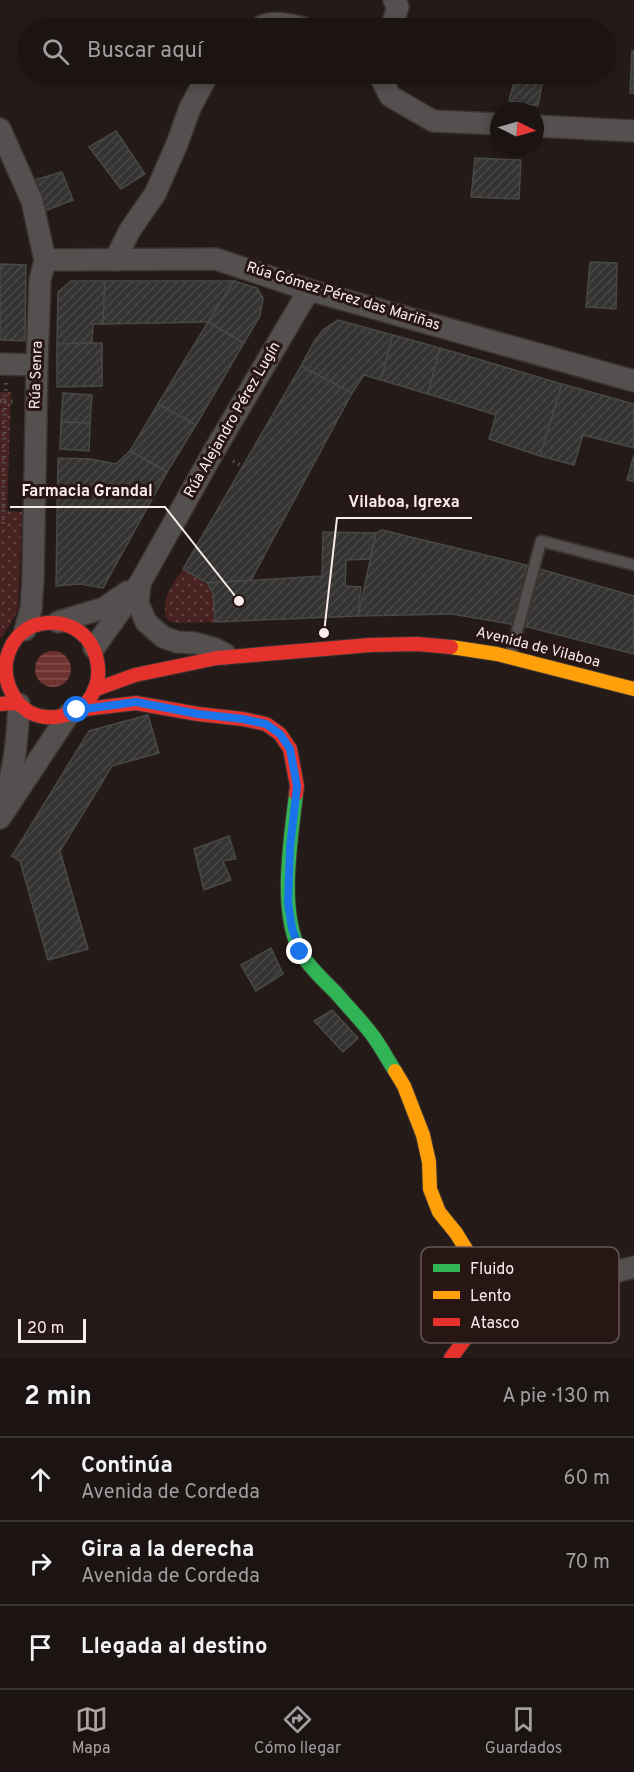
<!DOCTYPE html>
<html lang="es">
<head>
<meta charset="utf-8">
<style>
	body { margin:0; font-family:Overpass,sans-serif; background:#241d1b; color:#f1f3f6 }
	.compass { position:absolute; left:490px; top:102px; width:54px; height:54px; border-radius:50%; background:#1b1412; box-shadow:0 3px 9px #0003; rotate:95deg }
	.scale { position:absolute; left:18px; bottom:15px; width:68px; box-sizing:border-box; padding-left:6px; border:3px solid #faeceb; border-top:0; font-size:16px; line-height:21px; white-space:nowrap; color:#faeceb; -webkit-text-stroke:4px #281614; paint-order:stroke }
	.stop { position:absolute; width:18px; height:18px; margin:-14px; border:4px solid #1a73e8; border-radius:50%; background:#fff }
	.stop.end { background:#1a73e8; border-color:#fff; box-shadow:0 2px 6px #0008 }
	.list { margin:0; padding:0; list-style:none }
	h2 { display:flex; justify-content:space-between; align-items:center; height:78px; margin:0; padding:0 24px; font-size:26px }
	h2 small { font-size:20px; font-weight:400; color:#a09e9f }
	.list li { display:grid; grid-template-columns:39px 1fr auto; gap:18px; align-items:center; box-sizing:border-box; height:84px; padding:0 24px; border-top:2px solid #393332 }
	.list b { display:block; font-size:22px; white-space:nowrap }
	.list p { margin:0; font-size:20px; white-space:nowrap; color:#a09e9f }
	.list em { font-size:20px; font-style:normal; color:#a09e9f }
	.icon { flex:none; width:33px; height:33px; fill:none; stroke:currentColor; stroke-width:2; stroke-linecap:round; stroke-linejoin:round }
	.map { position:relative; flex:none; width:634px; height:1358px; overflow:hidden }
	.search { position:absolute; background:#1b1412; box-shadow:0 3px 9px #0003; left:18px; right:18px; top:18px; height:66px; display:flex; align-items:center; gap:15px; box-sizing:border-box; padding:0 21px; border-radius:33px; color:#a09e9f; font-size:22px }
	.sheet { height:330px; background:#1b1412 }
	nav { display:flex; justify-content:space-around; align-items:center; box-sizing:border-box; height:84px; border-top:2px solid #393332; background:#1b1412; font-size:16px; color:#a09e9f }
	nav a { display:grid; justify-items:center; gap:3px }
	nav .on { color:#afa2a1 }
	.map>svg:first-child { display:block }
	.green { fill:url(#green-dots) }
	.water { fill:url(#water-rules) }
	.building { fill:url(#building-hatch); stroke:#484847; stroke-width:1.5 }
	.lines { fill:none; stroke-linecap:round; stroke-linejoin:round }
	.lane-casing { stroke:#3d3432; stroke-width:14 }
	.street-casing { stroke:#3d3432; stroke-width:24 }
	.fast-casing { stroke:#3d3432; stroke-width:16 }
	.slow-casing { stroke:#3d3432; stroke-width:16 }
	.jam-casing { stroke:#3d3432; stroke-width:16 }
	.path { stroke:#54504e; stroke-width:4; stroke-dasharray:1.5 4.5; stroke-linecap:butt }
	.lane { stroke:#555050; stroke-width:10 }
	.street { stroke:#555050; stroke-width:21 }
	.fast { stroke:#30b455; stroke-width:14 }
	.slow { stroke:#ff9f0a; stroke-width:14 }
	.jam { stroke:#e5322d; stroke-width:14 }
	.route { stroke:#1a73e8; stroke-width:8 }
	.labels { text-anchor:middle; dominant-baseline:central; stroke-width:6; stroke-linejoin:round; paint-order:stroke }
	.street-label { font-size:15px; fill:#faeceb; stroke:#281614 }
	.key { fill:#281614; stroke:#675654; stroke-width:1.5 }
	.key-label { font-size:16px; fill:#faeceb }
	.leader { fill:none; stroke:#faeceb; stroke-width:2 }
	.callout-dot { fill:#faeceb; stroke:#281614; stroke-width:2 }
	.callout-label { font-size:16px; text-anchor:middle; font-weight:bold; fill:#faeceb; stroke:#281614; stroke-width:6; stroke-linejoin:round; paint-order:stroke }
</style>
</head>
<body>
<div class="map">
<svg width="634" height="1358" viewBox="0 0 634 1358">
	<defs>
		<pattern id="green-dots" width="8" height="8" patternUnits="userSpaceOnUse" patternTransform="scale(1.5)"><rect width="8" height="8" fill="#482220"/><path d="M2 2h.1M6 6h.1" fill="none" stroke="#634241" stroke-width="1.8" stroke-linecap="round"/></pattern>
		<pattern id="water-rules" width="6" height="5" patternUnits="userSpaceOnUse" patternTransform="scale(1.5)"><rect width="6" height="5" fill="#6e322f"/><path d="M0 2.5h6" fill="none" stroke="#84504d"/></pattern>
		<pattern id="building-hatch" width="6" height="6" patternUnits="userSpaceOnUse" patternTransform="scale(1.5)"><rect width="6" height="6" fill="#353433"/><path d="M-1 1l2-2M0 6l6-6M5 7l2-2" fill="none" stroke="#494847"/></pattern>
	</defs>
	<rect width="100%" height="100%" fill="#241a18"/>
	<g class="green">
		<path d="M0,392H11L7,511L22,512L18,610L3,636L0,638Z"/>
		<path d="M183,569C214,589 213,584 215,622L175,623L167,620C160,599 172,585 183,569Z"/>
	</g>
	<circle class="water" cx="53" cy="669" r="18"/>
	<g class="building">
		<path d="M632,51H634V93H630Z"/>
		<path d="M516,74H544L538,106L509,101Z"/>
		<path d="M116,131L145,174L121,189L89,147Z"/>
		<path d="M475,158L521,160L519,199L471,197Z"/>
		<path d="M62,172L73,200L42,212L31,181Z"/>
		<path d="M590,262L617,263L616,309L586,307Z"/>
		<path d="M0,264L26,265L25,341L0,340Z"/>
		<path d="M71,281H105L103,324H93L92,343L57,344L58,292Z"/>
		<path d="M105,281H234L208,322L103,324Z"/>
		<path d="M234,281L257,288L263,298L260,316L244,343L208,322Z"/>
		<path d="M338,320L393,335L381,380L364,375L352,393L301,366L315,340L324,329Z"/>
		<path d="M208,322L244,343L196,425L158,404Z"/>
		<path d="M393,335L440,348L428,394L381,380Z"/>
		<path d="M92,343H102V386L57,387V344Z"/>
		<path d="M440,348L562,384L540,456L489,439L496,415L428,394Z"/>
		<path d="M301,366L352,393L251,580L207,583L183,569Z"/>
		<path d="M562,384L634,404V448L583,435L574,465L540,456Z"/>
		<path d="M63,393L92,395L90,423L61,422Z"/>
		<path d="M158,404L196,425L167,472L130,451Z"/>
		<path d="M61,422L90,423L89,451L60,449Z"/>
		<path d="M130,451L167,472L103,588L80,584L56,586L58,458L91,459L116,464Z"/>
		<path d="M634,455V482L627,480Z"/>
		<path d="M382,530L526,565L527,627L452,614L358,616L376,533Z"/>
		<path d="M323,532L376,533L370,559L346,560L345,586L361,587L358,616L215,622L213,593L207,583L322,576Z"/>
		<path d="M526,565L634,596V654L527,627Z"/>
		<path d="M148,715L159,753L112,766L60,851L88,949L48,960L20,861L12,856L89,731Z"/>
		<path d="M229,836L236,859L223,861L231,880L204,890L194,849Z"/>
		<path d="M271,948L283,974L256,991L241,965Z"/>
		<path d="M332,1010L358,1038L343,1052L314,1021Z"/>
	</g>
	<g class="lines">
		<defs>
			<path id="lane" d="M511,654L541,541L634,565"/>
			<g id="street">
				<path d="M259,28C269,20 291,24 303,28"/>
				<path d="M391,28L398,7L394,0"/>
				<path d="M379,74L390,96L433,121L499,124"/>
				<path d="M535,126L634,131"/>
				<path d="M0,129L32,201L45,260L40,280L37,365L33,579L31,609L25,630"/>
				<path d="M45,260L216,259L309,290L634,381"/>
				<path d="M115,260L130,230L155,194L177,144L190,108L208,74"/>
				<path d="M0,364L37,365"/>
				<path d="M140,583L138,603L146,622L163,637L177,642L195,643L213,648L225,654"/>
				<path d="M58,622L104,608L127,592"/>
				<path d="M94,648L140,583L214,451L309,290"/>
				<path d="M3,803C15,769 17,740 19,704"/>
				<path d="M0,818L69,714"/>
				<path d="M488,1306L634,1267"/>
			</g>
			<path id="fast" d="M296,794C291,839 278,912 301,953C310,969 324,980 337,994C349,1008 362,1021 373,1036C381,1047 388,1060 395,1071"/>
			<g id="slow">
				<path d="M451,647L497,654L634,689"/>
				<path d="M395,1071L404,1086L423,1135L429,1162L430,1189L439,1212L456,1233L469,1254L482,1285"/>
			</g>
			<g id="jam">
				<path d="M94,690L135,675L217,658L370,645L417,644L451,647"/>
				<path d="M0,704C6,704 12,702 18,704C23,706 25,709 29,712C37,716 48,718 56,717C121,710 107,611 40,624C27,626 15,637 10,649C1,669 6,687 19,704"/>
				<path d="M77,710L136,703L198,714L243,719L266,724L280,734L290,749L297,786L296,794"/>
				<path d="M451,1358L465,1339L480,1324L488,1306L482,1285"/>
			</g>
		</defs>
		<use href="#lane" class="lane-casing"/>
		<use href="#street" class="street-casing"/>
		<use href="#fast" class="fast-casing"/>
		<use href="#slow" class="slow-casing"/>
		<use href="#jam" class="jam-casing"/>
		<g class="path">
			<path d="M6,383L5,401L16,402"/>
			<path d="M0,401H5L3,524"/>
			<path d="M233,461L242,466"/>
		</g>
		<use href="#lane" class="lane"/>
		<use href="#street" class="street"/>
		<use href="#fast" class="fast"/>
		<use href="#slow" class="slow"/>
		<use href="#jam" class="jam"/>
	</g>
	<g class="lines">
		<path class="route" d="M77,710L136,702L198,714L243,719L266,724L280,734L290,749L297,786L290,848L288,903L292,928L300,952"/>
	</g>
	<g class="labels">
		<g class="street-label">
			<text transform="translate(343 297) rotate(17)">Rúa Gómez Pérez das Mariñas</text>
			<text transform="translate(37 375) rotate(-88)">Rúa Senra</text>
			<text transform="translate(233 420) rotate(-60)">Rúa Alejandro Pérez Lugín</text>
			<text transform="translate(538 648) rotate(14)">Avenida de Vilaboa</text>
		</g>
	</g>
	<rect x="421" y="1247" width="198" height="96" rx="9" class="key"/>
	<rect x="433" y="1264" width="27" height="8" fill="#30b455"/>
	<rect x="433" y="1291" width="27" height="8" fill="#ff9f0a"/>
	<rect x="433" y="1318" width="27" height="8" fill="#e5322d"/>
	<g class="key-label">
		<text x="470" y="1274">Fluido</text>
		<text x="470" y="1301">Lento</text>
		<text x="470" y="1328">Atasco</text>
	</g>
	<path class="leader" d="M239 601L165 507H10M324 633L337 518H472"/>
	<g class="callout-dot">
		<circle cx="239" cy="601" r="6"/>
		<circle cx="324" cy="633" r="6"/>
	</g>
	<g class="callout-label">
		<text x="87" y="496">Farmacia Grandal</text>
		<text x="404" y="507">Vilaboa, Igrexa</text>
	</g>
</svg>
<svg class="compass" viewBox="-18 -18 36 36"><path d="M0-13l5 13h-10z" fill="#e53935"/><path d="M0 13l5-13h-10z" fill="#a09e9f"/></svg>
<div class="scale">20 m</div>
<div class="stop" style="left:77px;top:710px"></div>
<div class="stop end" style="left:300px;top:952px"></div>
<div class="search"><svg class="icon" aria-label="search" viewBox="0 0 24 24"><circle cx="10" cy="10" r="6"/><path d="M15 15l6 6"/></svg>Buscar aquí</div>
</div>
<section class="sheet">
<h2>2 min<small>A pie · 130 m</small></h2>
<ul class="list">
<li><svg class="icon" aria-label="ahead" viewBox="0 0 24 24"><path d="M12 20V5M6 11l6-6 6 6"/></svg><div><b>Continúa</b><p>Avenida de Cordeda</p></div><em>60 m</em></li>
<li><svg class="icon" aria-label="right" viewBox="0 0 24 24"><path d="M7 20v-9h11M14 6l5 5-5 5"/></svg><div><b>Gira a la derecha</b><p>Avenida de Cordeda</p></div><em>70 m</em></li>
<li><svg class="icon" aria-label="arrive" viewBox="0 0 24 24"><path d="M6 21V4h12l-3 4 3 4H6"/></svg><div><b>Llegada al destino</b></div></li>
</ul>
</section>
<nav>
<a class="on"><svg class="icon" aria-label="map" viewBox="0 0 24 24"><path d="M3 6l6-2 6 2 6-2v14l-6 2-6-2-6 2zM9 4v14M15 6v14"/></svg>Mapa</a>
<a><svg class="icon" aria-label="directions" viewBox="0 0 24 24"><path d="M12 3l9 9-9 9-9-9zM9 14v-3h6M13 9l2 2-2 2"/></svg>Cómo llegar</a>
<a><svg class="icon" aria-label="saved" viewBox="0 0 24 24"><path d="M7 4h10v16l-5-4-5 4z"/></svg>Guardados</a>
</nav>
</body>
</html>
